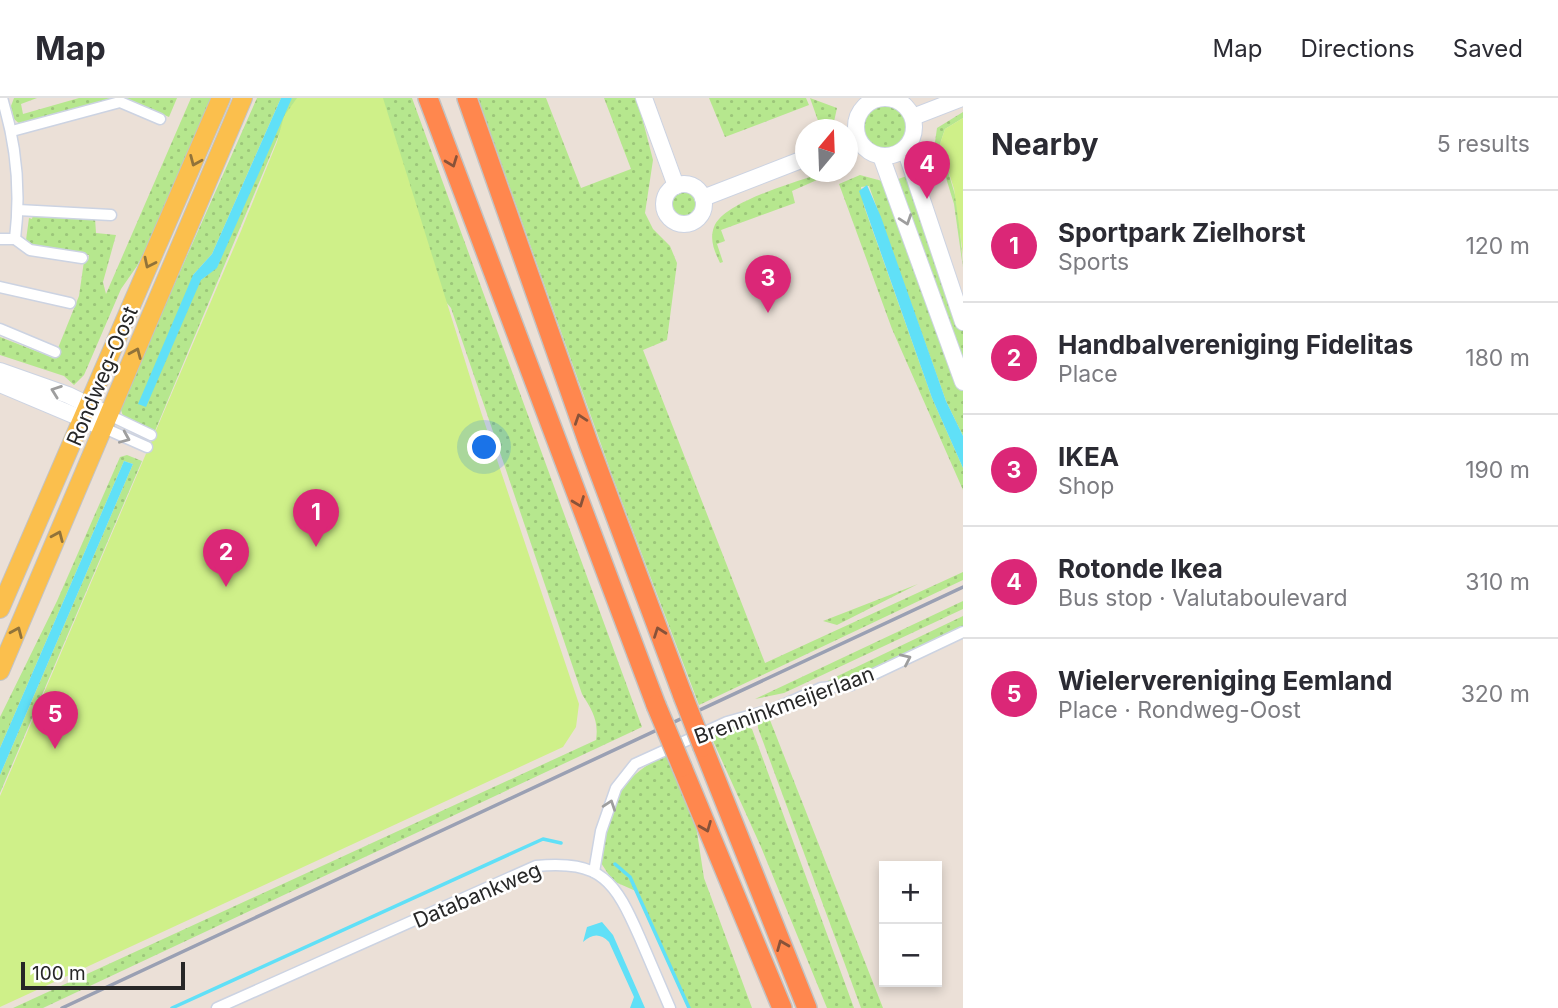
<!DOCTYPE html>
<html lang="en">
<head>
<meta charset="utf-8">
<style>
	body { margin:0; font-family:Inter,sans-serif; background:#f7f7f7; color:#2b2b33 }
	.controls { position:absolute; right:21px; bottom:21px; display:grid; overflow:hidden; border-radius:0px; box-shadow:0 4px 10px #0003 }
	.controls button { width:63px; height:63px; display:grid; place-items:center; padding:0; border:0; border-bottom:2px solid #e1e1e2; background:#fff; color:#2b2b33; font:35px sans-serif }
	.compass { position:absolute; left:795px; top:21px; width:63px; height:63px; border-radius:50%; background:#fff; box-shadow:0 4px 10px #0003; rotate:19deg }
	.scale { position:absolute; left:21px; bottom:18px; width:164px; box-sizing:border-box; padding-left:7px; border:4px solid #272727; border-top:0; font-size:19px; line-height:24px; white-space:nowrap; color:#272727; -webkit-text-stroke:5px #fff; paint-order:stroke }
	.you { position:absolute; left:485px; top:350px; width:24px; height:24px; margin:-18px; border:5px solid #fff; border-radius:50%; background:#1a73e8; box-shadow:0 0 0 10px #1a73e833 }
	.badge { display:grid; place-items:center; width:46px; height:46px; border-radius:50%; background:#db2777; color:#fff; font-size:23px; font-weight:700 }
	.pin { position:absolute; translate:-50% -58px; filter:drop-shadow(0 2px 4px #0008) }
	.pin::after { content:''; position:absolute; top:37px; width:24px; height:21px; background:inherit; clip-path:polygon(0 0,100% 0,50% 100%) }
	.list { margin:0; padding:0; list-style:none }
	h2 { display:flex; justify-content:space-between; align-items:center; height:91px; margin:0; padding:0 28px; font-size:30px }
	h2 small { font-size:23px; font-weight:400; color:#7c7c81 }
	.list li { display:grid; grid-template-columns:46px 1fr auto; gap:21px; align-items:center; box-sizing:border-box; height:112px; padding:0 28px; border-top:2px solid #e1e1e2 }
	.list b { display:block; font-size:26px; white-space:nowrap }
	.list p { margin:0; font-size:23px; white-space:nowrap; color:#7c7c81 }
	.list em { font-size:23px; font-style:normal; color:#7c7c81 }
	.map { position:relative; flex:none; width:963px; height:910px; overflow:hidden }
	header { display:flex; align-items:center; gap:42px; box-sizing:border-box; height:98px; padding:0 35px; background:#fff; border-bottom:2px solid #e1e1e2 }
	header strong { font-size:33px }
	nav { display:flex; gap:38px; margin-inline-start:auto; font-size:24px }
	main { display:flex }
	aside { flex:1; background:#fff }
	.map>svg:first-child { display:block }
	.grass { fill:url(#grass-dots) }
	.pitch { fill:#cff089 }
	.water { fill:#60e0f7 }
	.lines { fill:none; stroke-linecap:round; stroke-linejoin:round }
	.stream { stroke:#60e0f7; stroke-width:3.5 }
	.street-casing { stroke:#ccd3e2; stroke-width:13 }
	.secondary-casing { stroke:#ccd3e2; stroke-width:18 }
	.primary-casing { stroke:#c3c3c3; stroke-width:20 }
	.highway-casing { stroke:#c3c3c3; stroke-width:22 }
	.street { stroke:#fff; stroke-width:10 }
	.secondary { stroke:#fff; stroke-width:16 }
	.primary { stroke:#fbbf4d; stroke-width:18 }
	.highway { stroke:#ff874e; stroke-width:19 }
	.rail { stroke:#9aa0b3; stroke-width:3.5 }
	.highway-bridge-casing { stroke:#c3c3c3; stroke-width:22; stroke-linecap:butt }
	.highway-bridge { stroke:#ff874e; stroke-width:19 }
	.oneway { stroke:#91733a }
	.oneway2 { stroke:#885239 }
	.oneway3 { stroke:#9e9e9e }
	.labels { text-anchor:middle; dominant-baseline:central; stroke-width:5; stroke-linejoin:round; paint-order:stroke }
	.street-label { font-size:21px; fill:#272727; stroke:#fff }
</style>
</head>
<body>
<header>
<strong>Map</strong>
<nav><a>Map</a><a>Directions</a><a>Saved</a></nav>
</header>
<main>
<div class="map">
<svg width="963" height="910" viewBox="0 0 963 910">
	<defs>
		<pattern id="grass-dots" width="8" height="8" patternUnits="userSpaceOnUse" patternTransform="scale(1.75)"><rect width="8" height="8" fill="#b6e78e"/><path d="M2 2h.1M6 6h.1" fill="none" stroke="#9cc67a" stroke-width="1.8" stroke-linecap="round"/></pattern>
	</defs>
	<rect width="100%" height="100%" fill="#ebe0d7"/>
	<g class="grass">
		<path d="M14,0H37L21,6L23,16L79,0H119L21,27L14,21L11,8Z"/>
		<path d="M125,0H177L169,19Z"/>
		<path d="M191,0H214L170,104L137,168L121,191L84,277L74,287L64,278L0,257V239L54,260L79,198L84,163H88L89,157L32,150L26,142L29,120L32,121L33,117L95,120L96,135L116,137L103,184L106,196Z"/>
		<path d="M257,0H281L212,156L193,177L201,182L217,169L288,4L292,0H334L281,32L155,333L123,318L120,309Z"/>
		<path d="M351,0H412L642,629L43,910H13L596,642C599,623 592,612 582,596L451,210L435,191Z"/>
		<path d="M478,0H546L581,90L631,71L604,0H637L653,62L645,115L653,131L670,148L677,165L667,242L643,252L765,565L963,474V482L699,607L613,380Z"/>
		<path d="M709,0H806L809,7L725,39Z"/>
		<path d="M810,0L837,10L833,28L821,31Z"/>
		<circle cx="885" cy="29" r="23"/>
		<path d="M963,14V20L945,31L940,46L958,107L963,170L954,106L935,44L937,30Z"/>
		<path d="M824,74H835L792,93L795,105L721,132L725,143L717,146L723,164L720,165C715,154 709,142 714,129C724,103 798,84 824,74Z"/>
		<path d="M860,77L882,83L963,292V338L946,303L869,88L861,89L864,108L932,300L963,370V392L892,231L839,86Z"/>
		<path d="M910,77L963,232V276L895,82Z"/>
		<circle cx="685" cy="107" r="13"/>
		<path d="M127,357L142,363L0,695V677L133,366L124,363L0,650V619L57,503L120,359Z"/>
		<path d="M918,486L837,527L823,523Z"/>
		<path d="M963,503V511L784,595L755,601Z"/>
		<path d="M963,518V531L848,585L821,586Z"/>
		<path d="M768,617L883,910H861L758,630V621Z"/>
		<path d="M735,625L752,631L854,910H827L761,749L709,634Z"/>
		<path d="M674,652L691,695L704,780L752,910H690L638,794L613,783L599,762C610,700 617,681 674,652Z"/>
	</g>
	<g class="pitch">
		<path d="M297,0H383L481,314L579,606L576,629L563,649L0,909V698L241,133L277,44L284,18Z"/>
		<path d="M963,20V156L954,91L940,46L945,31Z"/>
	</g>
	<g class="water">
		<path d="M281,0H292L217,170L201,182L146,309L138,306L193,177L212,156Z"/>
		<path d="M867,87L881,119L946,303L963,338V370L932,300L859,93Z"/>
		<path d="M124,363L133,366L0,677V650Z"/>
		<path d="M602,824L613,837L645,910H630L634,899L609,844C600,835 592,836 583,844L587,829Z"/>
	</g>
	<g class="lines">
		<g class="stream">
			<path d="M615,766L630,779L689,910"/>
			<path d="M172,910L543,741L561,745"/>
		</g>
		<defs>
			<g id="street">
				<path d="M12,33L120,4L160,21"/>
				<path d="M18,112L111,117"/>
				<path d="M0,141H15C21,92 17,48 2,0"/>
				<path d="M15,141L30,152L82,160"/>
				<path d="M0,189L70,205"/>
				<path d="M0,231L55,254"/>
				<path d="M109,317L151,337"/>
				<path d="M104,330L147,349"/>
				<path d="M594,774L601,733L616,690L635,666L727,624L774,611L821,590L851,587L963,534"/>
				<path d="M217,910L536,768C602,762 615,783 640,840C650,863 660,887 670,910"/>
			</g>
			<g id="secondary">
				<circle cx="885" cy="29" r="29"/>
				<path d="M644,0L676,88"/>
				<path d="M913,19L962,0"/>
				<path d="M905,51L963,224"/>
				<path d="M881,58L963,284"/>
				<circle cx="684" cy="106" r="20"/>
				<path d="M703,100L806,60"/>
				<path d="M0,273L68,297L109,317"/>
				<path d="M0,286L104,330"/>
			</g>
			<g id="primary">
				<path d="M0,511L221,0"/>
				<path d="M0,573L243,0"/>
			</g>
			<g id="highway">
				<path d="M428,0L656,607"/>
				<path d="M467,0L589,347L683,598"/>
				<path d="M703,649L807,910"/>
				<path d="M682,669L782,910"/>
			</g>
		</defs>
		<use href="#street" class="street-casing"/>
		<use href="#secondary" class="secondary-casing"/>
		<use href="#primary" class="primary-casing"/>
		<use href="#highway" class="highway-casing"/>
		<use href="#street" class="street"/>
		<use href="#secondary" class="secondary"/>
		<use href="#primary" class="primary"/>
		<use href="#highway" class="highway"/>
		<path class="rail" d="M62,910L963,489"/>
		<defs>
			<g id="highway-bridge">
				<path d="M683,598L703,649"/>
				<path d="M656,607L682,669"/>
			</g>
		</defs>
		<use href="#highway-bridge" class="highway-bridge-casing"/>
		<use href="#highway-bridge" class="highway-bridge"/>
	</g>
	<defs><path id="oneway-chevron" d="M-2-3.5L2.5 0L-2 3.5" fill="none" stroke-width="1.6" stroke-linecap="round" stroke-linejoin="round" transform="scale(1.75)"/></defs>
	<g class="oneway">
		<use href="#oneway-chevron" transform="translate(195 63) rotate(113)"/>
		<use href="#oneway-chevron" transform="translate(149 165) rotate(116)"/>
		<use href="#oneway-chevron" transform="translate(136 255) rotate(-67)"/>
		<use href="#oneway-chevron" transform="translate(58 438) rotate(-67)"/>
		<use href="#oneway-chevron" transform="translate(17 534) rotate(-67)"/>
	</g>
	<g class="oneway2">
		<use href="#oneway-chevron" transform="translate(452 64) rotate(69)"/>
		<use href="#oneway-chevron" transform="translate(580 321) rotate(-109)"/>
		<use href="#oneway-chevron" transform="translate(579 404) rotate(69)"/>
		<use href="#oneway-chevron" transform="translate(659 534) rotate(-110)"/>
		<use href="#oneway-chevron" transform="translate(706 729) rotate(68)"/>
		<use href="#oneway-chevron" transform="translate(782 847) rotate(-112)"/>
	</g>
	<g class="oneway3">
		<use href="#oneway-chevron" transform="translate(906 122) rotate(71)"/>
		<use href="#oneway-chevron" transform="translate(56 293) rotate(-160)"/>
		<use href="#oneway-chevron" transform="translate(125 340) rotate(23)"/>
		<use href="#oneway-chevron" transform="translate(906 561) rotate(-25)"/>
		<use href="#oneway-chevron" transform="translate(610 707) rotate(-71)"/>
	</g>
	<g class="labels">
		<g class="street-label">
			<text transform="translate(102 278) rotate(-67)">Rondweg-Oost</text>
			<text transform="translate(784 607) rotate(-20)">Brenninkmeijerlaan</text>
			<text transform="translate(477 797) rotate(-23)">Databankweg</text>
		</g>
	</g>
</svg>
<div class="controls">
<button>+</button>
<button>−</button>
</div>
<svg class="compass" viewBox="-18 -18 36 36"><path d="M0-13l5 13h-10z" fill="#e53935"/><path d="M0 13l5-13h-10z" fill="#7c7c81"/></svg>
<div class="scale">100 m</div>
<div class="you"></div>
<div class="pin badge" style="left:316px;top:449px">1</div>
<div class="pin badge" style="left:226px;top:489px">2</div>
<div class="pin badge" style="left:768px;top:215px">3</div>
<div class="pin badge" style="left:927px;top:101px">4</div>
<div class="pin badge" style="left:55px;top:651px">5</div>
</div>
<aside>
<h2>Nearby<small>5 results</small></h2>
<ul class="list">
<li><span class="badge">1</span><div><b>Sportpark Zielhorst</b><p>Sports</p></div><em>120 m</em></li>
<li><span class="badge">2</span><div><b>Handbalvereniging Fidelitas</b><p>Place</p></div><em>180 m</em></li>
<li><span class="badge">3</span><div><b>IKEA</b><p>Shop</p></div><em>190 m</em></li>
<li><span class="badge">4</span><div><b>Rotonde Ikea</b><p>Bus stop · Valutaboulevard</p></div><em>310 m</em></li>
<li><span class="badge">5</span><div><b>Wielervereniging Eemland</b><p>Place · Rondweg-Oost</p></div><em>320 m</em></li>
</ul>
</aside>
</main>
</body>
</html>
